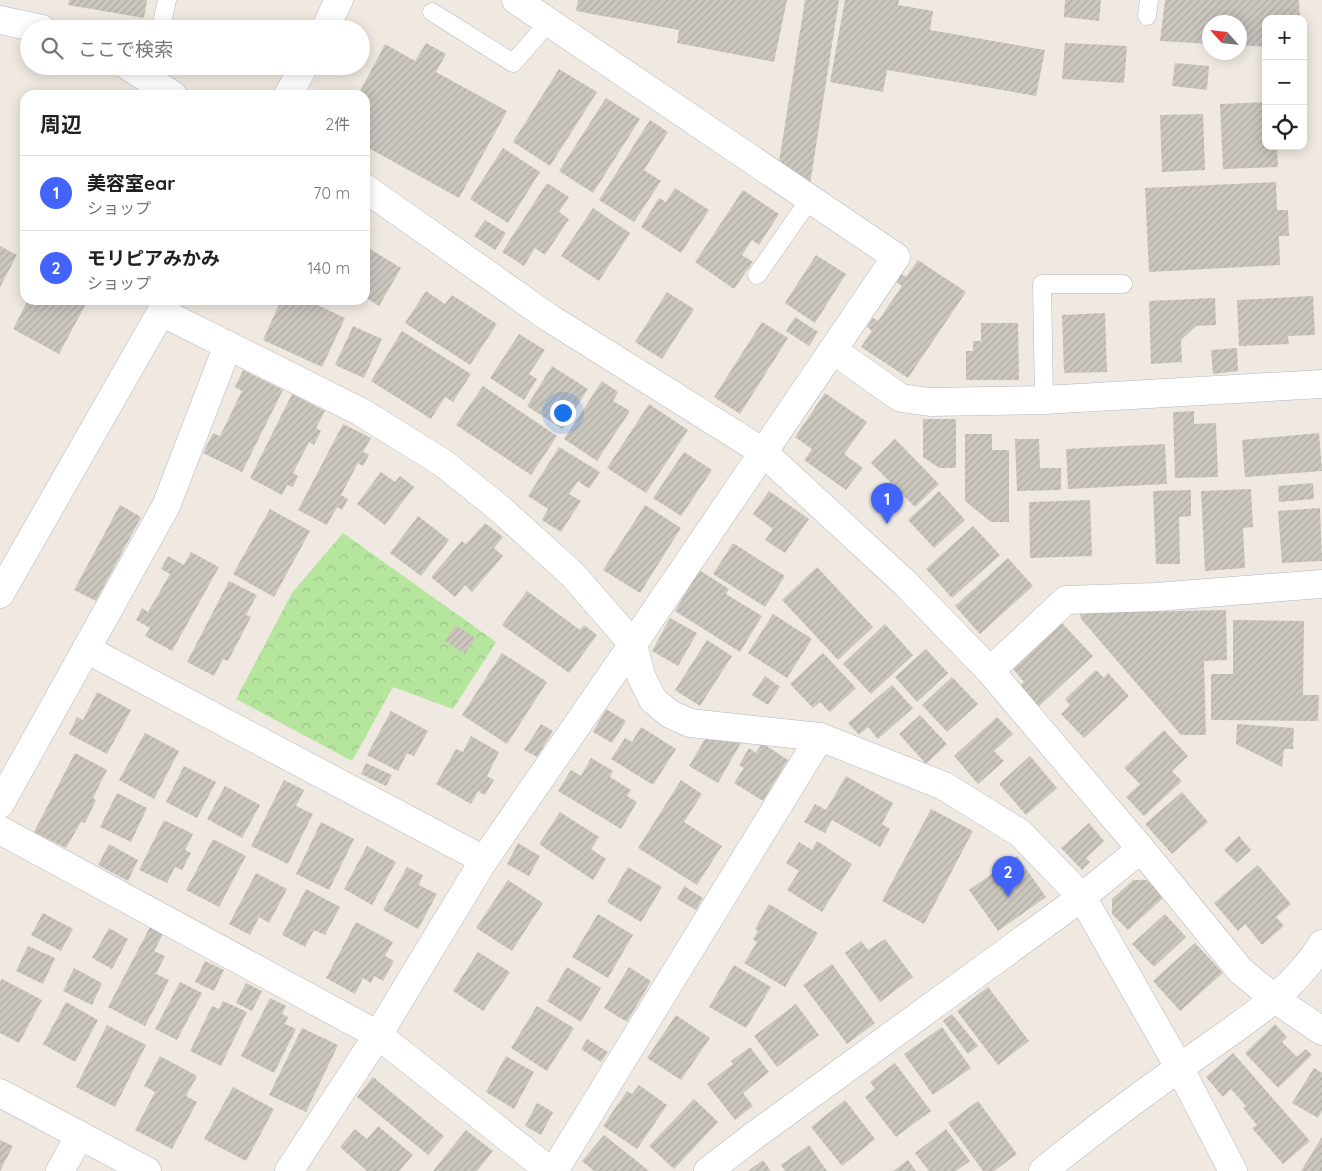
<!DOCTYPE html>
<html lang="ja">
<head>
<meta charset="utf-8">
<style>
	body { margin:0; font-family:Quicksand,"Noto Sans JP",sans-serif; background:#f6f6f6; color:#222 }
	.controls { position:absolute; right:15px; top:15px; display:grid; overflow:hidden; border-radius:10px; box-shadow:0 2px 12px #0003 }
	.controls button { width:45px; height:45px; display:grid; place-items:center; padding:0; border:0; border-bottom:1px solid #e0e0e0; background:#fff; color:#222; font:25px sans-serif }
	.compass { position:absolute; left:1202px; top:15px; width:45px; height:45px; border-radius:50%; background:#fff; box-shadow:0 2px 12px #0003; rotate:297deg }
	.you { position:absolute; left:562px; top:412px; width:18px; height:18px; margin:-12px; border:4px solid #fff; border-radius:50%; background:#1a73e8; box-shadow:0 0 0 8px #1a73e833 }
	.badge { display:grid; place-items:center; width:32px; height:32px; border-radius:50%; background:#4264fb; color:#fff; font-size:16px; font-weight:700 }
	.pin { position:absolute; translate:-50% -41px; filter:drop-shadow(0 1px 2px #0008) }
	.pin::after { content:''; position:absolute; top:26px; width:18px; height:15px; background:inherit; clip-path:polygon(0 0,100% 0,50% 100%) }
	.list { margin:0; padding:0; list-style:none }
	h2 { display:flex; justify-content:space-between; align-items:center; height:65px; margin:0; padding:0 20px; font-size:21px }
	h2 small { font-size:16px; font-weight:400; color:#767676 }
	.list li { display:grid; grid-template-columns:32px 1fr auto; gap:15px; align-items:center; box-sizing:border-box; height:75px; padding:0 20px; border-top:1px solid #e0e0e0 }
	.list b { display:block; font-size:19px; white-space:nowrap }
	.list p { margin:0; font-size:16px; white-space:nowrap; color:#767676 }
	.list em { font-size:16px; font-style:normal; color:#767676 }
	.icon { flex:none; width:28px; height:28px; fill:none; stroke:currentColor; stroke-width:2; stroke-linecap:round; stroke-linejoin:round }
	.map { position:relative; flex:none; width:1322px; height:1171px; overflow:hidden }
	.search { position:absolute; background:#fff; box-shadow:0 2px 12px #0003; left:20px; top:20px; width:350px; height:55px; display:flex; align-items:center; gap:12px; box-sizing:border-box; padding:0 18px; border-radius:28px; color:#767676; font-size:19px }
	.panel { position:absolute; background:#fff; box-shadow:0 2px 12px #0003; left:20px; top:90px; width:350px; height:215px; border-radius:15px }
	.map>svg:first-child { display:block }
	.forest { fill:url(#forest-crowns) }
	.building { fill:url(#building-hatch) }
	.lines { fill:none; stroke-linecap:round; stroke-linejoin:round }
	.service-casing { stroke:#b4b7c1; stroke-width:19 }
	.minor-casing { stroke:#b4b7c1; stroke-width:29 }
	.tertiary-casing { stroke:#b4b7c1; stroke-width:29 }
	.service { stroke:#fff; stroke-width:18 }
	.minor { stroke:#fff; stroke-width:28 }
	.tertiary { stroke:#fff; stroke-width:28 }
</style>
</head>
<body>
<div class="map">
<svg width="1322" height="1171" viewBox="0 0 1322 1171">
	<defs>
		<pattern id="forest-crowns" width="20" height="18" patternUnits="userSpaceOnUse" patternTransform="scale(1.25)"><rect width="20" height="18" fill="#b6e59e"/><path d="M2 6a3 3 0 1 1 6 0M12 15a3 3 0 1 1 6 0" fill="none" stroke="#9dc588"/></pattern>
		<pattern id="building-hatch" width="6" height="6" patternUnits="userSpaceOnUse" patternTransform="scale(1.25)"><rect width="6" height="6" fill="#cbc7bf"/><path d="M-1 1l2-2M0 6l6-6M5 7l2-2" fill="none" stroke="#afaba4"/></pattern>
	</defs>
	<rect width="100%" height="100%" fill="#efe9e1"/>
	<path class="forest" d="M343,533L496,642L453,709L393,687L352,761L236,699L292,593Z"/>
	<g class="building">
		<path d="M69,0H147L144,18L68,5Z"/>
		<path d="M578,0H787L774,62L677,43L679,30L576,11Z"/>
		<path d="M805,0H839L810,184L779,162Z"/>
		<path d="M845,0H899L898,5L933,11L930,30L1045,50L1036,96L887,70L883,92L830,82Z"/>
		<path d="M1065,0H1101L1099,21L1064,17Z"/>
		<path d="M1165,0H1299L1300,19H1266V47L1240,45V22H1210V44L1160,41Z"/>
		<path d="M426,43L446,54L436,72L507,111L459,198L365,146V95H358L385,44L415,61Z"/>
		<path d="M1065,43L1127,46L1124,83L1062,79Z"/>
		<path d="M1175,63L1209,66L1207,90L1172,86Z"/>
		<path d="M559,69L597,92L550,166L513,142Z"/>
		<path d="M606,98L640,119L593,193L559,171Z"/>
		<path d="M1266,102V146H1277L1278,167L1223,169L1220,104Z"/>
		<path d="M1203,114L1205,170L1162,172L1160,115Z"/>
		<path d="M650,120L668,132L644,170L661,181L634,222L599,200Z"/>
		<path d="M503,148L540,172L508,223L470,199Z"/>
		<path d="M1276,182L1277,210H1288L1289,236H1279L1280,265L1149,272L1145,188Z"/>
		<path d="M547,183L569,197L559,212L569,219L545,255L535,248L524,266L502,252Z"/>
		<path d="M675,188L709,210L681,253L641,227L659,198L666,202Z"/>
		<path d="M743,190L779,214L759,245L752,240L742,255L753,262L734,289L695,262Z"/>
		<path d="M593,208L630,233L599,281L561,256Z"/>
		<path d="M485,220L506,233L495,250L474,236Z"/>
		<path d="M0,246L17,255L0,287Z"/>
		<path d="M365,246L401,268L379,306L365,297Z"/>
		<path d="M816,255L846,274L815,323L785,303Z"/>
		<path d="M918,260L966,292L908,378L861,347L872,331L867,327L873,318L878,321L902,286L896,282L901,274L906,277Z"/>
		<path d="M426,291L445,304L452,295L497,324L470,365L405,323Z"/>
		<path d="M667,292L694,309L662,359L635,342Z"/>
		<path d="M1313,296L1315,335L1288,336L1289,344L1239,346L1237,300Z"/>
		<path d="M1215,298L1216,325L1196,326L1181,340L1182,362L1151,364L1149,301Z"/>
		<path d="M28,300H88L59,354L13,329Z"/>
		<path d="M281,300H307L345,318L322,367L263,340Z"/>
		<path d="M1105,313L1107,372L1064,373L1062,315Z"/>
		<path d="M795,317L818,332L809,346L786,331Z"/>
		<path d="M762,322L788,338L740,414L714,397Z"/>
		<path d="M981,323H1018L1019,380H966V351H973V341H981Z"/>
		<path d="M353,326L382,339L364,378L335,365Z"/>
		<path d="M402,331L471,374L453,402L445,397L431,419L371,381Z"/>
		<path d="M519,334L545,350L529,374L537,379L524,400L490,378Z"/>
		<path d="M1237,348L1238,371L1213,374L1211,350Z"/>
		<path d="M552,366L588,389L562,429L527,406Z"/>
		<path d="M243,370L283,390L242,472L203,453L213,433L220,436L242,391L235,387Z"/>
		<path d="M602,381L618,392L613,401L630,411L597,461L564,439Z"/>
		<path d="M483,386L557,436L531,475L456,425Z"/>
		<path d="M825,393L867,422L844,454L863,468L846,490L804,460L812,449L795,437Z"/>
		<path d="M292,394L325,411L316,428L321,431L314,445L309,442L293,473L298,476L293,487L287,485L282,495L250,478Z"/>
		<path d="M649,404L688,430L646,493L607,468Z"/>
		<path d="M1194,411V424L1216,423L1218,477L1175,478L1173,412Z"/>
		<path d="M923,419H956V468H939L923,457Z"/>
		<path d="M343,424L371,438L363,452L369,455L363,466L358,463L341,495L348,499L342,510L337,507L327,525L298,510Z"/>
		<path d="M1319,433L1322,471L1245,477L1242,440Z"/>
		<path d="M965,434H992V450H1009V522H991L965,501Z"/>
		<path d="M895,439L939,484L915,507L871,463Z"/>
		<path d="M1015,439H1039L1040,468H1061V490L1017,491Z"/>
		<path d="M1165,444L1167,484L1068,489L1066,449Z"/>
		<path d="M559,447L600,472L589,489L578,481L569,494L581,501L561,532L542,520L548,509L528,496Z"/>
		<path d="M684,452L712,470L681,516L653,498Z"/>
		<path d="M381,472L395,482L400,476L414,487L385,525L357,504Z"/>
		<path d="M1313,483L1314,499L1279,502L1278,486Z"/>
		<path d="M1251,489L1253,527L1243,528L1245,568L1205,571L1201,491Z"/>
		<path d="M1191,490V516L1179,517L1180,564H1156L1153,491Z"/>
		<path d="M769,491L809,519L785,553L765,540L773,529L753,514Z"/>
		<path d="M939,491L965,520L934,548L908,520Z"/>
		<path d="M1090,500L1092,556L1030,558L1029,502Z"/>
		<path d="M120,505L141,517L96,601L74,590Z"/>
		<path d="M645,505L681,528L640,593L603,570Z"/>
		<path d="M1320,508L1322,561L1282,563L1278,511Z"/>
		<path d="M270,509L310,531L274,597L233,574Z"/>
		<path d="M418,516L449,540L421,576L390,553Z"/>
		<path d="M485,523L503,537L494,548L503,556L472,592L465,585L455,597L431,577L462,541L466,544Z"/>
		<path d="M973,526L1000,555L952,598L926,569Z"/>
		<path d="M733,543L785,576L765,607L713,574Z"/>
		<path d="M191,552L219,567L172,651L145,636L150,628L136,620L142,608L148,612L170,574L161,569L168,556L184,565Z"/>
		<path d="M1008,558L1033,586L980,634L955,606Z"/>
		<path d="M817,567L873,627L838,660L782,600Z"/>
		<path d="M699,570L729,589L726,594L762,616L740,652L675,611Z"/>
		<path d="M229,581L257,595L246,615L251,617L228,661L223,659L214,676L187,662Z"/>
		<path d="M527,591L580,630L584,625L597,635L569,673L502,625Z"/>
		<path d="M1226,610L1227,660L1204,661L1206,735H1181L1081,619L1080,613Z"/>
		<path d="M773,614L812,639L787,678L748,653Z"/>
		<path d="M670,618L697,633L678,666L652,651Z"/>
		<path d="M1233,620L1304,621L1303,695H1319L1318,721L1211,720V674H1233Z"/>
		<path d="M1062,623L1093,656L1037,708L1018,687L1024,682L1013,669Z"/>
		<path d="M885,624L913,655L871,694L843,664Z"/>
		<path d="M456,625L475,638L465,654L445,641Z"/>
		<path d="M707,640L732,656L700,706L675,690Z"/>
		<path d="M926,649L948,673L917,702L895,677Z"/>
		<path d="M502,653L547,682L507,744L462,715Z"/>
		<path d="M823,653L856,688L830,712L820,702L813,708L790,684Z"/>
		<path d="M1096,670L1104,678L1108,673L1129,696L1084,738L1061,714L1070,705L1065,699Z"/>
		<path d="M765,676L780,687L768,705L752,695Z"/>
		<path d="M952,677L978,704L947,732L922,705Z"/>
		<path d="M892,685L913,708L878,739L868,727L859,735L848,723Z"/>
		<path d="M97,692L131,710L107,754L69,734L77,717L83,720Z"/>
		<path d="M606,709L626,721L612,743L593,732Z"/>
		<path d="M391,711L428,731L414,756L407,753L398,771L367,755Z"/>
		<path d="M920,715L947,744L926,764L899,734Z"/>
		<path d="M997,717L1013,734L994,751L1004,761L978,784L954,756Z"/>
		<path d="M541,724L553,731L537,757L524,750Z"/>
		<path d="M1237,724L1294,728L1293,749H1284L1282,767L1236,744Z"/>
		<path d="M641,727L676,749L653,785L611,759L625,738L632,742Z"/>
		<path d="M1164,730L1188,756L1172,771L1182,781L1144,816L1126,797L1140,784L1124,768Z"/>
		<path d="M145,733L179,751L154,799L119,780Z"/>
		<path d="M471,736L499,752L487,776L494,780L485,795L478,791L471,804L436,784L456,749L463,752Z"/>
		<path d="M705,739L742,741L718,783L689,766Z"/>
		<path d="M762,743L788,760L763,801L734,783L744,768L739,765L749,748L756,753Z"/>
		<path d="M75,753L107,770L93,798L96,800L85,823L81,822L66,848L34,832Z"/>
		<path d="M1030,756L1057,788L1026,815L999,784Z"/>
		<path d="M591,758L613,771L610,777L631,790L627,796L637,802L621,829L558,791L571,770L581,776Z"/>
		<path d="M366,763L392,775L386,786L361,774Z"/>
		<path d="M184,766L216,782L197,818L166,802Z"/>
		<path d="M846,776L893,803L882,824L890,829L880,847L832,820L825,833L804,822L815,804L826,810Z"/>
		<path d="M284,780L304,790L296,806L313,814L288,864L251,846Z"/>
		<path d="M681,780L702,794L684,822L722,846L697,885L638,848Z"/>
		<path d="M225,786L260,805L242,838L207,819Z"/>
		<path d="M1182,792L1208,822L1172,854L1145,824Z"/>
		<path d="M117,793L147,808L131,842L100,827Z"/>
		<path d="M931,809L973,831L924,924L882,901Z"/>
		<path d="M560,812L599,837L591,849L606,859L593,880L539,844Z"/>
		<path d="M164,820L193,834L185,850L191,853L182,870L175,867L167,883L139,870Z"/>
		<path d="M321,822L354,839L329,890L296,874Z"/>
		<path d="M1089,823L1104,841L1086,858L1090,862L1082,870L1061,848Z"/>
		<path d="M1239,836L1251,850L1237,863L1224,850Z"/>
		<path d="M213,839L246,856L219,907L186,890Z"/>
		<path d="M817,841L852,864L822,912L787,890L799,871L786,863L799,842L812,850Z"/>
		<path d="M518,843L540,856L529,876L507,864Z"/>
		<path d="M109,844L138,860L128,881L98,865Z"/>
		<path d="M367,846L396,862L372,905L344,889Z"/>
		<path d="M1017,856L1046,897L998,931L969,890Z"/>
		<path d="M1258,865L1291,904L1276,917L1284,926L1262,945L1245,924L1238,931L1214,903Z"/>
		<path d="M407,867L423,875L419,885L437,894L418,929L383,910Z"/>
		<path d="M628,867L662,887L641,922L607,902Z"/>
		<path d="M256,873L287,889L269,923L259,917L250,935L229,924Z"/>
		<path d="M508,880L543,903L512,951L476,928Z"/>
		<path d="M1133,880H1147L1163,898L1128,930L1112,914V899Z"/>
		<path d="M684,886L703,898L696,910L677,899Z"/>
		<path d="M306,889L340,907L325,935L314,930L305,947L282,935Z"/>
		<path d="M769,904L818,933L785,987L744,963L757,942L753,939L758,931L755,929Z"/>
		<path d="M43,913L73,929L61,951L31,935Z"/>
		<path d="M598,914L633,935L608,978L572,957Z"/>
		<path d="M1165,914L1186,937L1154,967L1132,944Z"/>
		<path d="M356,922L393,942L385,956L394,961L383,981L374,976L371,983L363,978L355,994L326,978Z"/>
		<path d="M150,927L163,934L154,951L165,956L156,974L169,980L145,1026L108,1007Z"/>
		<path d="M109,928L128,939L112,969L92,958Z"/>
		<path d="M885,939L913,977L880,1002L845,953L861,941L868,950Z"/>
		<path d="M1195,943L1223,973L1180,1011L1153,981Z"/>
		<path d="M28,946L55,958L43,984L16,971Z"/>
		<path d="M478,952L510,972L483,1011L453,991Z"/>
		<path d="M205,961L224,970L214,991L195,982Z"/>
		<path d="M832,964L875,1023L847,1044L803,985Z"/>
		<path d="M734,965L771,987L746,1028L709,1007Z"/>
		<path d="M567,967L601,988L581,1022L547,1001Z"/>
		<path d="M629,967L651,981L627,1022L604,1008Z"/>
		<path d="M74,968L102,983L92,1005L63,991Z"/>
		<path d="M2,979L42,1000L19,1043L0,1033V982Z"/>
		<path d="M180,982L202,993L177,1040L155,1029Z"/>
		<path d="M246,983L262,991L252,1011L236,1003Z"/>
		<path d="M988,987L1029,1041L998,1065L957,1011Z"/>
		<path d="M270,998L286,1006L282,1014L288,1017L285,1024L296,1029L274,1073L241,1056Z"/>
		<path d="M223,1001L247,1012L221,1066L190,1051L212,1006L219,1009Z"/>
		<path d="M66,1002L98,1020L75,1062L43,1044Z"/>
		<path d="M796,1004L819,1035L777,1067L754,1036Z"/>
		<path d="M537,1006L574,1028L547,1071L511,1048Z"/>
		<path d="M952,1014L978,1046L968,1054L943,1021Z"/>
		<path d="M676,1015L710,1038L681,1080L647,1058Z"/>
		<path d="M1275,1024L1287,1037L1282,1042L1297,1057L1306,1049L1312,1055L1278,1088L1245,1053Z"/>
		<path d="M107,1025L146,1045L115,1107L76,1087Z"/>
		<path d="M942,1027L971,1068L933,1095L904,1054Z"/>
		<path d="M302,1028L338,1045L306,1112L269,1095Z"/>
		<path d="M587,1039L608,1052L601,1062L581,1049Z"/>
		<path d="M750,1047L769,1072L743,1093L753,1106L735,1120L707,1084L733,1064L731,1061Z"/>
		<path d="M1233,1053L1310,1141L1283,1164L1252,1128L1257,1125L1243,1108L1246,1106L1231,1089L1223,1097L1206,1077Z"/>
		<path d="M160,1056L197,1076L186,1096L197,1102L172,1149L135,1130L155,1092L144,1086Z"/>
		<path d="M506,1056L534,1072L514,1109L486,1092Z"/>
		<path d="M895,1063L931,1111L896,1137L865,1097L875,1089L870,1082Z"/>
		<path d="M1314,1068L1322,1073V1111L1318,1118L1292,1103Z"/>
		<path d="M373,1077L444,1136L428,1155L357,1097Z"/>
		<path d="M639,1085L667,1105L637,1149L603,1126L627,1091L632,1094Z"/>
		<path d="M233,1087L274,1109L246,1161L204,1139Z"/>
		<path d="M694,1099L718,1122L674,1169L649,1146Z"/>
		<path d="M845,1100L875,1139L842,1166L811,1127Z"/>
		<path d="M978,1101L1017,1154L994,1171H983L948,1123Z"/>
		<path d="M537,1103L553,1112L541,1135L525,1126Z"/>
		<path d="M378,1126L413,1155L399,1171H367L340,1147L355,1129L367,1139Z"/>
		<path d="M946,1129L970,1161L956,1171H929L915,1153Z"/>
		<path d="M466,1130L493,1151L477,1171H433Z"/>
		<path d="M604,1135L649,1171H594L582,1161Z"/>
		<path d="M1322,1137V1171H1301Z"/>
		<path d="M0,1140L13,1146L0,1171Z"/>
		<path d="M809,1145L827,1171H785L781,1165Z"/>
		<path d="M763,1160L771,1171H748Z"/>
		<path d="M908,1160L916,1171H893Z"/>
	</g>
	<g class="lines">
		<defs>
			<g id="service">
				<path d="M432,12L513,63L549,22"/>
				<path d="M1147,16L1149,0"/>
				<path d="M159,29L162,23L167,0"/>
				<path d="M757,275L810,199"/>
				<path d="M1044,400L1042,284H1123"/>
			</g>
			<g id="minor">
				<path d="M0,20L42,29"/>
				<path d="M128,66L173,95"/>
				<path d="M365,188L548,317L763,452L905,583L990,671L1141,849L1241,971L1275,999L1322,1031"/>
				<path d="M161,312L361,412L443,463L499,508L572,574L633,644L641,676L653,700L670,714L690,723L820,737L944,786L1020,833L1082,897L1179,1067L1233,1171"/>
				<path d="M834,351L901,398L930,402L1044,400L1322,384"/>
				<path d="M86,649L484,860"/>
				<path d="M990,671L1066,600L1156,597L1322,584"/>
				<path d="M0,804L166,506L228,345"/>
				<path d="M0,830L378,1035L550,1171"/>
				<path d="M60,1171L80,1135"/>
				<path d="M289,1171L378,1035L484,860L633,644L896,257L516,0"/>
				<path d="M554,1171L820,737"/>
				<path d="M708,1171L751,1138L1082,897L1141,849"/>
				<path d="M1043,1171C1090,1133 1139,1096 1189,1061C1236,1027 1291,995 1322,944"/>
			</g>
			<g id="tertiary">
				<path d="M325,29L339,0"/>
				<path d="M288,95L304,66"/>
				<path d="M0,594L168,300"/>
				<path d="M0,1093L147,1171"/>
			</g>
		</defs>
		<use href="#service" class="service-casing"/>
		<use href="#minor" class="minor-casing"/>
		<use href="#tertiary" class="tertiary-casing"/>
		<use href="#service" class="service"/>
		<use href="#minor" class="minor"/>
		<use href="#tertiary" class="tertiary"/>
	</g>
</svg>
<div class="controls">
<button>+</button>
<button>−</button>
<button><svg class="icon" aria-label="locate" viewBox="0 0 24 24"><circle cx="12" cy="12" r="6"/><path d="M12 2v4M12 18v4M2 12h4M18 12h4"/></svg></button>
</div>
<svg class="compass" viewBox="-18 -18 36 36"><path d="M0-13l5 13h-10z" fill="#e53935"/><path d="M0 13l5-13h-10z" fill="#767676"/></svg>
<div class="you"></div>
<div class="pin badge" style="left:887px;top:524px">1</div>
<div class="pin badge" style="left:1008px;top:897px">2</div>
<div class="search"><svg class="icon" aria-label="search" viewBox="0 0 24 24"><circle cx="10" cy="10" r="6"/><path d="M15 15l6 6"/></svg>ここで検索</div>
<section class="panel">
<h2>周辺<small>2件</small></h2>
<ul class="list">
<li><span class="badge">1</span><div><b>美容室ear</b><p>ショップ</p></div><em>70 m</em></li>
<li><span class="badge">2</span><div><b>モリピアみかみ</b><p>ショップ</p></div><em>140 m</em></li>
</ul>
</section>
</div>
</body>
</html>
